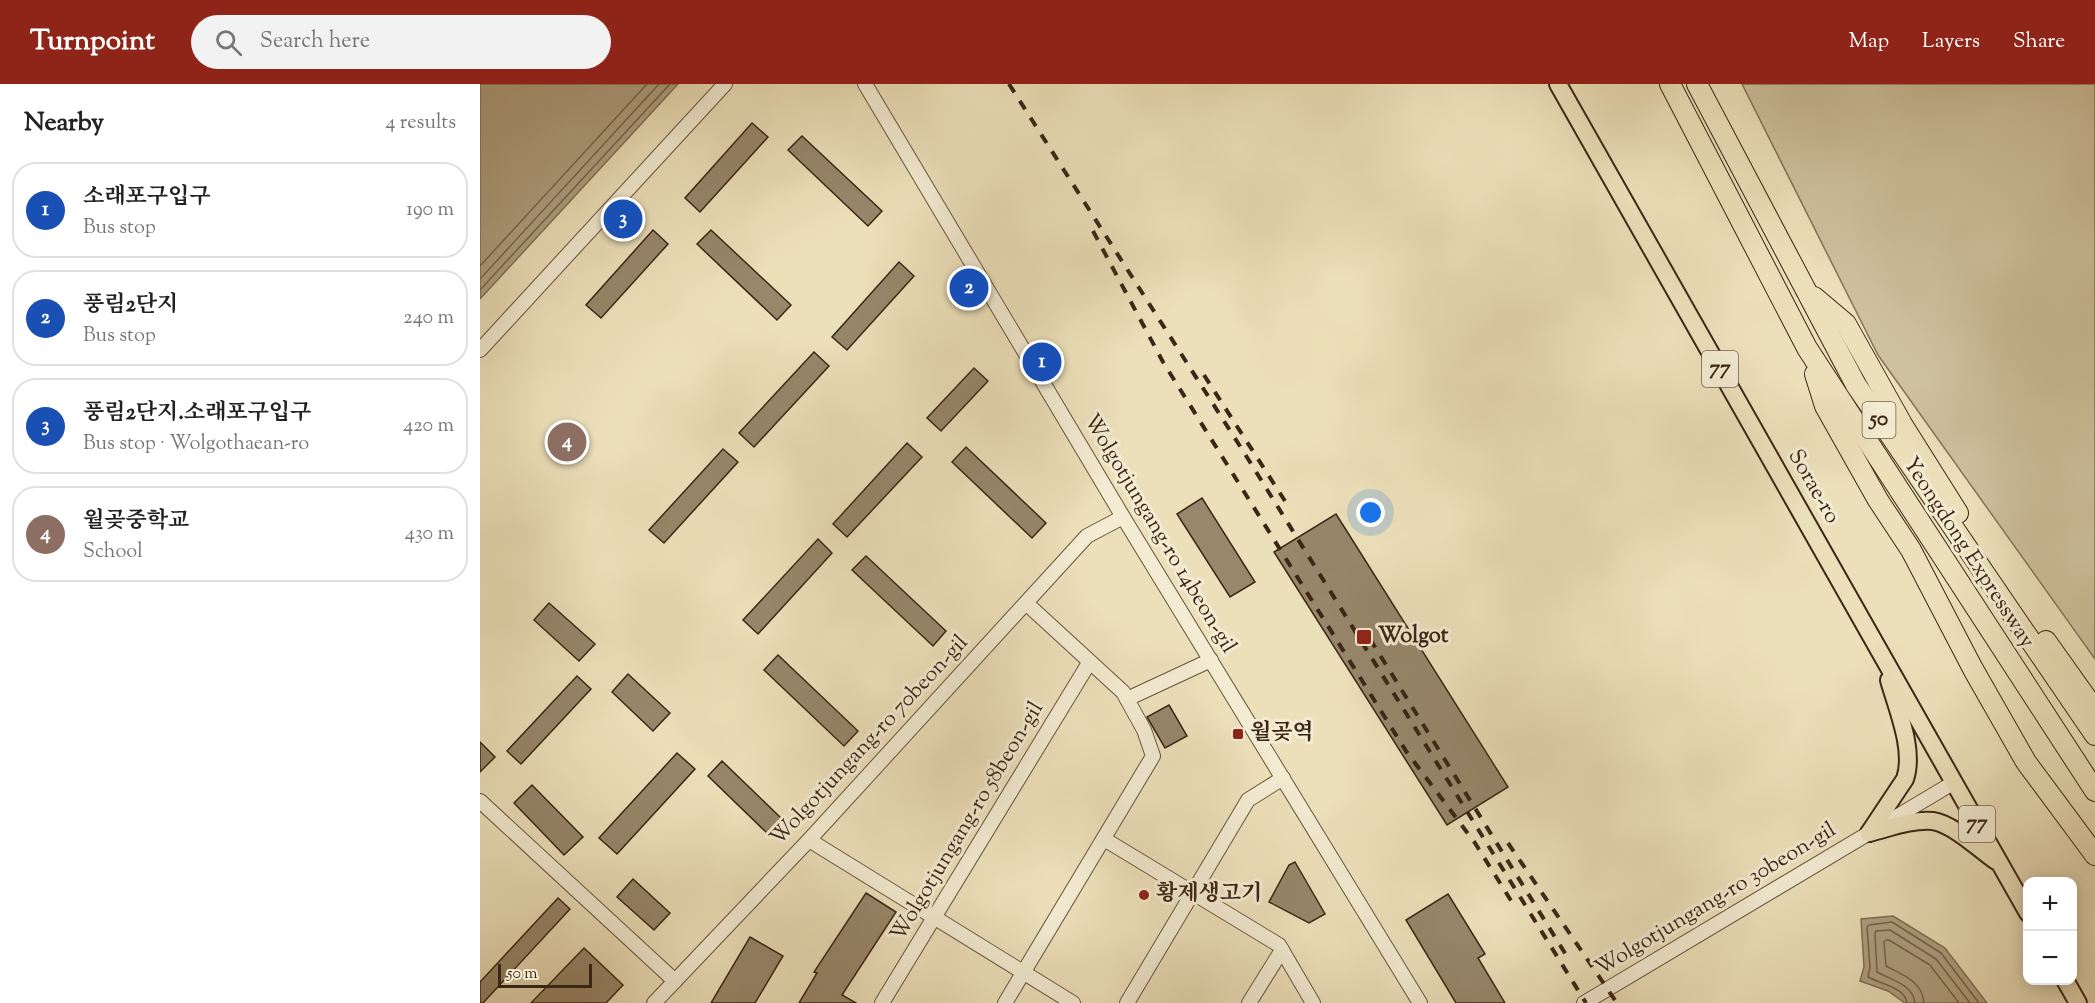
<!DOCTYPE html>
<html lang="en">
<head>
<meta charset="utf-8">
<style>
	body { margin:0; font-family:"Sorts Mill Goudy","Noto Serif KR",serif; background:#f2f2f2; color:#222 }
	.controls { position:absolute; right:18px; bottom:18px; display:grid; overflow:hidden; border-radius:12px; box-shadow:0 3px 15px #0003 }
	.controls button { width:54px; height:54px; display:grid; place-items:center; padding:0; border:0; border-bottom:2px solid #e0e0e0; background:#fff; color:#222; font:30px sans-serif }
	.scale { position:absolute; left:18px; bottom:15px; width:94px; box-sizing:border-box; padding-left:6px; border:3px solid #3b2715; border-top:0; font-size:16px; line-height:21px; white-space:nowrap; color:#3b2715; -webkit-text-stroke:4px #f3ebd2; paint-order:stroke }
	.you { position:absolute; left:891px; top:429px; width:21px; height:21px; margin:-15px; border:4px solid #fff; border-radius:50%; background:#1a73e8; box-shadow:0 0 0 9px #1a73e833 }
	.badge { display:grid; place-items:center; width:39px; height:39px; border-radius:50%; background:#8f2418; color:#fff; font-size:20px; font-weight:700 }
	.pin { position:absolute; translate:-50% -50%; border:3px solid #fff; box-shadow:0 2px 6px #0006 }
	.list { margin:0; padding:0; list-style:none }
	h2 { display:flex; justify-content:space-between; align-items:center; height:78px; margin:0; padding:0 24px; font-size:26px }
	h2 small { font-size:20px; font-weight:400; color:#767676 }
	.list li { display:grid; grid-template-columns:39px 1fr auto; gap:18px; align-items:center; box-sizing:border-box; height:96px; margin:0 12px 12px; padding:0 12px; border:2px solid #e0e0e0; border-radius:24px }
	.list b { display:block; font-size:22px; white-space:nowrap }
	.list p { margin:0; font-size:20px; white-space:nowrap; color:#767676 }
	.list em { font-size:20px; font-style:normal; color:#767676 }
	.icon { flex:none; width:33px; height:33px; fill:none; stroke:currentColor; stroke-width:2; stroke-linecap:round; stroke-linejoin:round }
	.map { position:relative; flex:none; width:1615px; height:919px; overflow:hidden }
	header { display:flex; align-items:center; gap:36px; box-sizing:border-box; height:84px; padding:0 30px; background:#8f2418; color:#fff }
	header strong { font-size:28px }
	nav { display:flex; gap:33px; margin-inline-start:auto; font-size:21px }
	.search { width:420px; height:54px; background:#f2f2f2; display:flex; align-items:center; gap:15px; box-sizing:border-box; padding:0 21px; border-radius:33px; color:#767676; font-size:22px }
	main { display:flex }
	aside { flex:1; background:#fff }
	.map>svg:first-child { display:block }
	.green { fill:#cec19e; stroke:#84745a; stroke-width:1.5 }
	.water { fill:#b0a182; stroke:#817056; stroke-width:1.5 }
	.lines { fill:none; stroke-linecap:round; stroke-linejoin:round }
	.shore { stroke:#76644c; stroke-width:1.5 }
	.building { fill:#97876b; stroke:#3b2715; stroke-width:1.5 }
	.minor-casing { stroke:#67553e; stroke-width:16 }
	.major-casing { stroke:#3b2715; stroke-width:20 }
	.highway-casing { stroke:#3b2715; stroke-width:22 }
	.minor { stroke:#f3ebd2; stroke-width:14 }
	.major { stroke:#ece0ba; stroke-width:16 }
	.highway { stroke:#ece0ba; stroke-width:20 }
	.rail { stroke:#3b2715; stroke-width:4; stroke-dasharray:10 10; stroke-linecap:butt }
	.poi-dot { fill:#8f2418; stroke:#f3ebd2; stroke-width:2 }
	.labels { text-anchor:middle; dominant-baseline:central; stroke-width:6; stroke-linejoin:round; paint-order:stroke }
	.shield { fill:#f3ebd2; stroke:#72624e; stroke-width:1.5 }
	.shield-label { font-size:21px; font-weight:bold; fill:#3b2715 }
	.street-label { font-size:22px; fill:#3b2715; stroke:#f3ebd2 }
	.poi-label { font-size:22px; font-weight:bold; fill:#3b2715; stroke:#f3ebd2; text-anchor:start }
</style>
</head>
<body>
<header>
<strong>Turnpoint</strong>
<div class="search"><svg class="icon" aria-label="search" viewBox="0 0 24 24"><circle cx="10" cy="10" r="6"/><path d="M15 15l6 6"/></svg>Search here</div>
<nav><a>Map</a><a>Layers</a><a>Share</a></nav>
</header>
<main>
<aside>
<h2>Nearby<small>4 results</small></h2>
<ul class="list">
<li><span class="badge" style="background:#1a4fb4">1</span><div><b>소래포구입구</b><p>Bus stop</p></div><em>190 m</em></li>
<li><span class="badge" style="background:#1a4fb4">2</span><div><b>풍림2단지</b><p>Bus stop</p></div><em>240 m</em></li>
<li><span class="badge" style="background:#1a4fb4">3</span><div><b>풍림2단지.소래포구입구</b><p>Bus stop · Wolgothaean-ro</p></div><em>420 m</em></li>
<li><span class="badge" style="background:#8d6e63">4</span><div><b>월곶중학교</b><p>School</p></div><em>430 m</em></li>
</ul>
</aside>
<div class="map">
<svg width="1615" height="919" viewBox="0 0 1615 919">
	<rect width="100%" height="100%" fill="#ece0ba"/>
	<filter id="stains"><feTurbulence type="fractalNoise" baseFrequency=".00333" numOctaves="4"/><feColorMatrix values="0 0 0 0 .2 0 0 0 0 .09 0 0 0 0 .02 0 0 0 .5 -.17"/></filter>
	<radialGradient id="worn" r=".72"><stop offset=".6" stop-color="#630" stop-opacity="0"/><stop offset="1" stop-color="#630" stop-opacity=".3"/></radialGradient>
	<path class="green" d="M1262,0H1615V575L1398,271Z"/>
	<g class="water">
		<path d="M0,0H198L0,215Z"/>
		<path d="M1413,832L1465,864L1507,919H1425L1408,907L1380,897L1384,883L1381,835Z"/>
	</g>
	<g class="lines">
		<g class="shore">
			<path d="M0,182L167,0"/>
			<path d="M0,195L179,0"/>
			<path d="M0,206L190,0"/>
			<path d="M1427,919C1425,903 1400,900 1388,893L1390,883L1387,843L1389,841L1412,838L1461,869L1499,919"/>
			<path d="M1435,919C1433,900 1411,896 1397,888L1395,850L1396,847L1410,846L1456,875L1490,919"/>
			<path d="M1444,919C1443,898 1423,891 1406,882L1404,858L1406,856H1409L1450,881L1479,919"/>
		</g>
	</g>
	<g class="building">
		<path d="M272,39L288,53L220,128L205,114Z"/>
		<path d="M322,52L402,127L388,142L308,66Z"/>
		<path d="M173,146L188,160L121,234L106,221Z"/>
		<path d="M231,146L311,221L297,236L217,160Z"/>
		<path d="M419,178L434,192L367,266L352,253Z"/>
		<path d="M334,268L349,282L274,363L259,349Z"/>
		<path d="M494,284L508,297L461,347L447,334Z"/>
		<path d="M427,359L442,373L367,453L353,440Z"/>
		<path d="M486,363L566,439L552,454L472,378Z"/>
		<path d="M243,365L258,378L184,459L169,446Z"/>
		<path d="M722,414L775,498L750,513L697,430Z"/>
		<path d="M856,430L1028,703L967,741L794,468Z"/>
		<path d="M338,455L352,469L278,550L263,536Z"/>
		<path d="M386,472L466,547L453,562L372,486Z"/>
		<path d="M69,519L115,560L99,577L54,536Z"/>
		<path d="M298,571L378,647L364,662L284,586Z"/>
		<path d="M148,590L190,629L173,647L132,608Z"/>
		<path d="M97,592L111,605L41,680L27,667Z"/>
		<path d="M689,621L707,652L685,664L667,633Z"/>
		<path d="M0,658L15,673L0,688Z"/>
		<path d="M197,669L215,685L137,770L119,754Z"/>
		<path d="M242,677L301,734L287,749L228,692Z"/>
		<path d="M52,701L103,753L84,771L34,719Z"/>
		<path d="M815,778L845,830L829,839L789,818L809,781Z"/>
		<path d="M153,795L190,829L174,846L137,813Z"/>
		<path d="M386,809L416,828L362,911L376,919H319L337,889L334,888Z"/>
		<path d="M968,810L1005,870L998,874L1025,919H976L926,836Z"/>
		<path d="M78,814L90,825L3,919H0V898Z"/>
		<path d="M270,853L303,872L275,919H231Z"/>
		<path d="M104,864L143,901L126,919H51Z"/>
	</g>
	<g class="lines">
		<defs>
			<g id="minor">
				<path d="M385,0L643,433L940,919"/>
				<path d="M0,266L245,0"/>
				<path d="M647,615L731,576"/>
				<path d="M0,717L195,897"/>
				<path d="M624,755L799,861L833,919"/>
				<path d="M329,756L593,919"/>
				<path d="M174,919L329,756L607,452L643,433"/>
				<path d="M402,919L609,579"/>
				<path d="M525,919L673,672L664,646L643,608L546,519"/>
				<path d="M647,919L768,716L803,694"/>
				<path d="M769,919L802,866"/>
				<path d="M1104,919L1473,699"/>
			</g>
			<g id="major">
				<path d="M1078,0L1548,829"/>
				<path d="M1389,749L1425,695C1435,666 1417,625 1409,596"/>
				<path d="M1389,749C1409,744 1433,735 1453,737C1473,740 1500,766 1516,777"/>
				<path d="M1585,896L1598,919"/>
			</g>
			<g id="highway">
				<path d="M1190,0L1327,264L1615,707"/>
				<path d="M1217,0L1376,301L1615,651"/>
				<path d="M1334,213L1366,240L1422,340L1478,429"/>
				<path d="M1335,290L1345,322L1398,416L1431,466L1493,585L1546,678L1615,771"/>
				<path d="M1566,557L1615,626"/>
			</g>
		</defs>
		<use href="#minor" class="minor-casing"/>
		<use href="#major" class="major-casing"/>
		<use href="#highway" class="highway-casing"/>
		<use href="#minor" class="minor"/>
		<use href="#major" class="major"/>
		<use href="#highway" class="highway"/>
		<g class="rail">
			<path d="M529,0L765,370L1106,919"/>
			<path d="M613,147L683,278L926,667L995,759L1035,823"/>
			<path d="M724,291L805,417"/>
			<path d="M890,555L1088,874"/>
			<path d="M1028,759L1137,919"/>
		</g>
	</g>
	<g class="poi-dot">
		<rect x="876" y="545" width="16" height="16" rx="3"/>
		<rect x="752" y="644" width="12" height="12" rx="3"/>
		<circle cx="664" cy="811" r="6"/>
	</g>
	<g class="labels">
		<g class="shield">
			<rect x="1222" y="267" width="36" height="36" rx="4.5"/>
			<rect x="1382.5" y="318" width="33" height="36" rx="4.5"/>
			<rect x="1479" y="722" width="36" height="36" rx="4.5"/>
		</g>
		<g class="shield-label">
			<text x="1240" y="285">77</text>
			<text x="1399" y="336">50</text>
			<text x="1497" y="740">77</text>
		</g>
		<g class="street-label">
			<text transform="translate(1333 403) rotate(60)">Sorae-ro</text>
			<text transform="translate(679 450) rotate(59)">Wolgotjungang-ro 14beon-gil</text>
			<text transform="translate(1488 469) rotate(57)">Yeongdong Expressway</text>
			<text transform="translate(390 657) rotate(-47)">Wolgotjungang-ro 70beon-gil</text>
			<text transform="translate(488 738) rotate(-59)">Wolgotjungang-ro 58beon-gil</text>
			<text transform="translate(1236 816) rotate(-31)">Wolgotjungang-ro 30beon-gil</text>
		</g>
		<g class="poi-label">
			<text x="898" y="553">Wolgot</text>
			<text x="770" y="650">월곶역</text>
			<text x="676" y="811">황제생고기</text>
		</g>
	</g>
	<rect width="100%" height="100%" filter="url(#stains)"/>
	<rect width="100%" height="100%" fill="url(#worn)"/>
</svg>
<div class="controls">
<button>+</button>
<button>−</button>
</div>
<div class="scale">50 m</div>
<div class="you"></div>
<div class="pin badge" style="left:562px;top:278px;background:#1a4fb4">1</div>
<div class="pin badge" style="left:489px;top:204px;background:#1a4fb4">2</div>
<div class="pin badge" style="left:143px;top:135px;background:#1a4fb4">3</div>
<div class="pin badge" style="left:87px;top:358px;background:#8d6e63">4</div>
</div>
</main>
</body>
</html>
